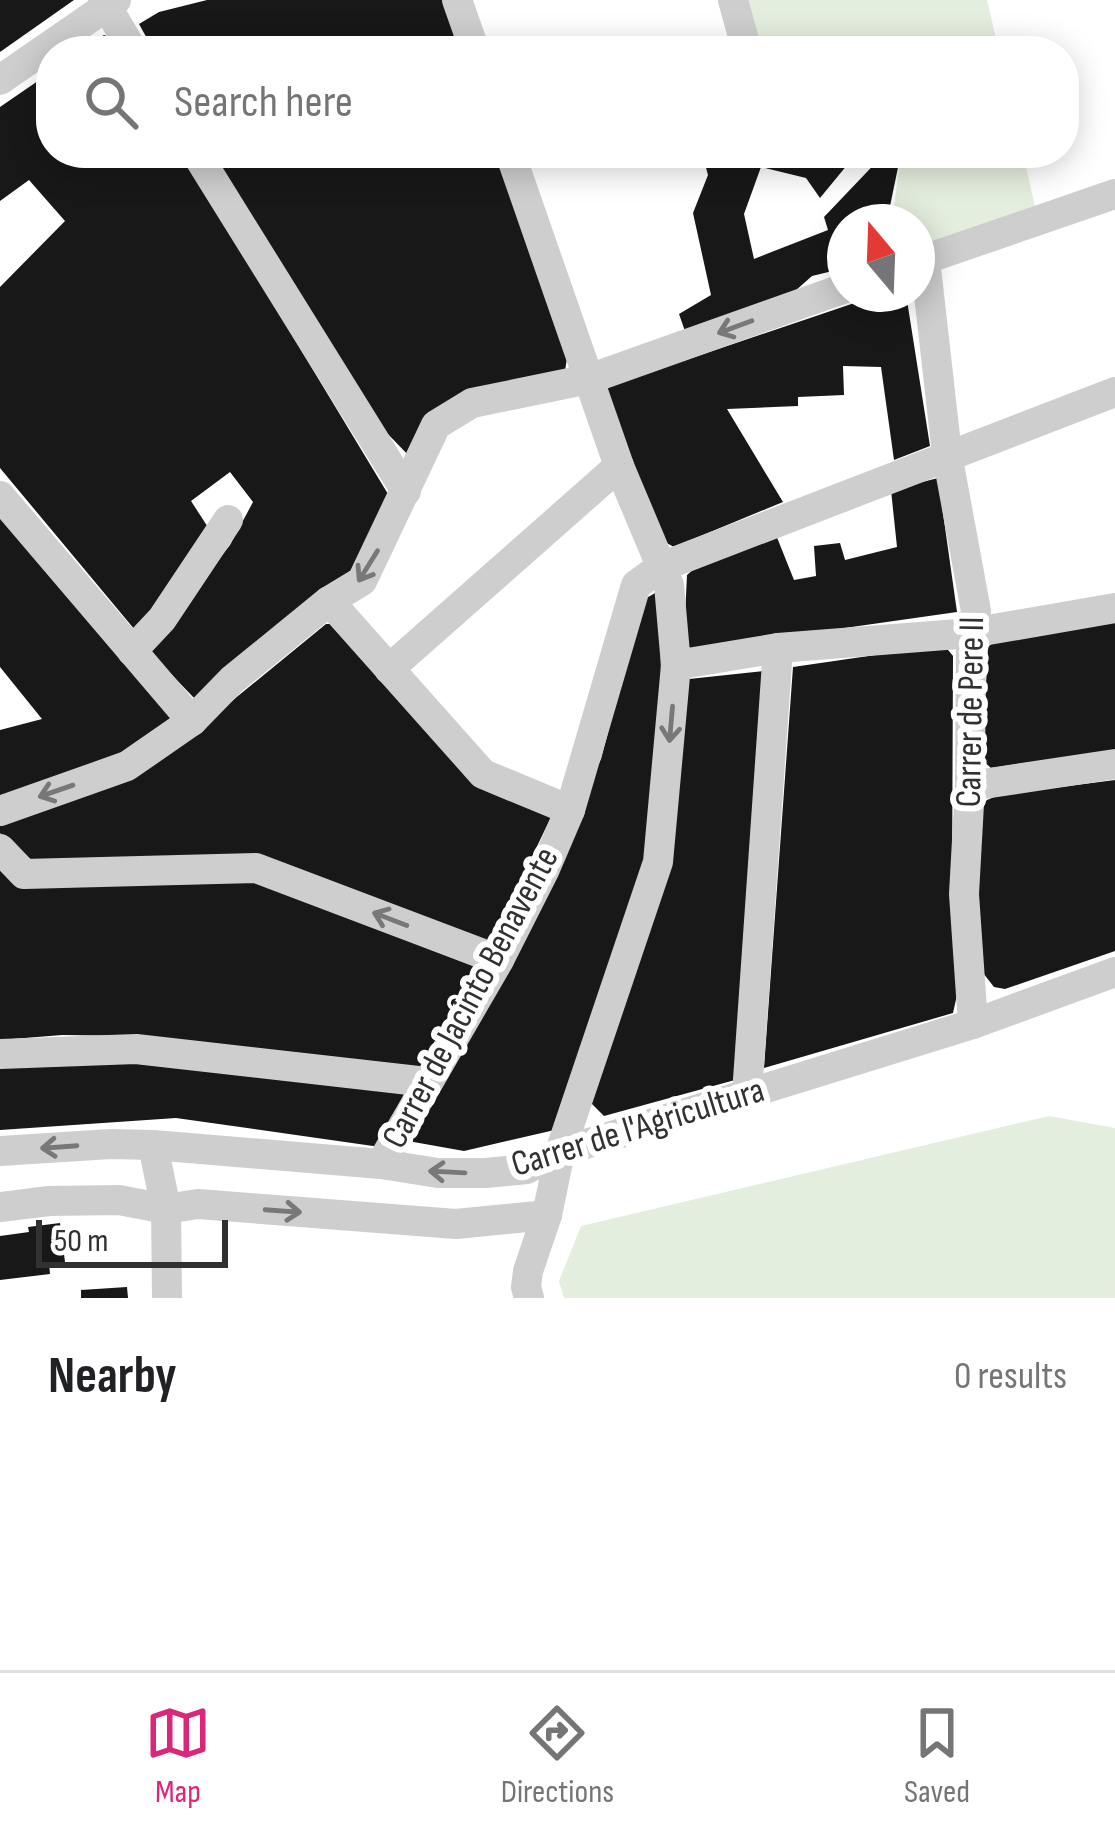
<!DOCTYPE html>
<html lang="en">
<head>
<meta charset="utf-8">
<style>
	body { margin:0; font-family:"Sofia Sans Condensed",sans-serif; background:#f6f6f6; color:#202124 }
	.compass { position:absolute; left:827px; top:204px; width:108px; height:108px; border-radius:50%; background:#fff; box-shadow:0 6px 30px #0003; rotate:341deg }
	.scale { position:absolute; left:36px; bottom:30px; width:192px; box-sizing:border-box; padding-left:12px; border:6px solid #313131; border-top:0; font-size:33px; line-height:42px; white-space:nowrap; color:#313131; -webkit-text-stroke:9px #fff; paint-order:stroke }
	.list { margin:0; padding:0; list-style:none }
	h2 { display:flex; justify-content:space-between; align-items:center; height:156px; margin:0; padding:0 48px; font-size:51px }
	h2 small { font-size:39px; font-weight:400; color:#757577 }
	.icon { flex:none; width:66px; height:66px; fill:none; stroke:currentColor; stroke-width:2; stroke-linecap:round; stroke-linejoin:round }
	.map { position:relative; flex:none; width:1115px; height:1298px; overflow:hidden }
	.search { position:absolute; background:#fff; box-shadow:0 6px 30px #0003; left:36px; right:36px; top:36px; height:132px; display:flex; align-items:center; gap:30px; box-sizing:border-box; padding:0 42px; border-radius:48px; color:#757577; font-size:45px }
	.sheet { height:372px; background:#fff }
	nav { display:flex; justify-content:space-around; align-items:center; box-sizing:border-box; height:168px; border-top:3px solid #e0e0e0; background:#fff; font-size:33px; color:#757577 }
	nav a { display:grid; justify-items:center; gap:6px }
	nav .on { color:#db2777 }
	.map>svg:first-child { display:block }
	.green { fill:#e4eede }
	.building { fill:#181818 }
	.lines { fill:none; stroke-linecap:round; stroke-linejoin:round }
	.minor { stroke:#cecece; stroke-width:30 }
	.oneway { stroke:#787878 }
	.labels { text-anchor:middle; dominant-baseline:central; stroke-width:12; stroke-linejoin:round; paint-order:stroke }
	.street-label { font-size:36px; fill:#313131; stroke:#fff }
</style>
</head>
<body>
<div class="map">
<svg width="1115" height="1298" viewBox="0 0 1115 1298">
	<rect width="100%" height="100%" fill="#fff"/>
	<g class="green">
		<path d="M735,0H987L999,51H747Z"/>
		<path d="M901,153H1023L1038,220L917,250V222H892Z"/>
		<path d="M1049,1116L1115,1128V1298H564L559,1281L581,1226Z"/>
	</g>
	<g class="building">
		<path d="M0,0H74L0,52Z"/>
		<path d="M207,0H443L461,51H154L139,24L159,12Z"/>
		<path d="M104,35L118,41L124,51H81Z"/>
		<path d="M51,72V153H182L391,499L352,571L195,699L148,650L230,545L253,502L230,472L191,501L213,535L140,636L0,468V287L65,221L29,180L0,201V107Z"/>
		<path d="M213,153H497L567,358L565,371L480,395L413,460L354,399Z"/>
		<path d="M702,153H857L820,198L806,178L761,167L744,214L754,259L828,230L824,217L885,153H901L889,211L892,222H845V268L812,276L786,299L686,334L679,314L711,295L693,213L708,175Z"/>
		<path d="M881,294H906L930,446L894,460L881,367L843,366L844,395L798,397V406L727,409L783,502L674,547L661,540L606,387Z"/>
		<path d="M938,478L957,612L691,650L684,638L687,575L696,567L776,535L794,580L816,576L814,546L840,543L845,560L897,547L891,490Z"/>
		<path d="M0,508L181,717L119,760L0,800V730L42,719L0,667Z"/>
		<path d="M669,585L660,603L661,673L646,872L559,1129L464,1151L408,1141L501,974L601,759L643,600Z"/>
		<path d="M1115,622V750L991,768L982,760L988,647L998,638Z"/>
		<path d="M326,624H340L473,771L554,811L489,946L295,869L35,863L13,849L0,833V823L183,741Z"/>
		<path d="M944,645L953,656L952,894L957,995L953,1013L764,1068L793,667Z"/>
		<path d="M764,671L735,1080L604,1116L591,1103L689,679Z"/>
		<path d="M1115,780V951L1005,989L994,987L983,973L977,909L979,808L987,800L999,795Z"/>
		<path d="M0,862L255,882L476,967L419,1070L143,1036L62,1035L0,1040Z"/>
		<path d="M135,1061L404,1094L380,1147L176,1118L0,1130V1067Z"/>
		<path d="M60,1223L65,1262L49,1263L50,1274L0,1280V1236L29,1232L28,1227Z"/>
		<path d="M127,1287L128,1298H81V1290Z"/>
	</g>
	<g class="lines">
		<g class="minor">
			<path d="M103,0L133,51"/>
			<path d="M457,0L475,51"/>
			<path d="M733,0L747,51"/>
			<path d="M0,80L116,0"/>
			<path d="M196,153L406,491"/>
			<path d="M510,153L619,466L669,585L676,665L658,862L560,1152L547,1215L528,1271L526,1287L529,1298"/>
			<path d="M925,259L947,454L976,611L971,633L970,786L964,894L973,1024"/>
			<path d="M917,262L1115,194"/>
			<path d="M0,496L192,721"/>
			<path d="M329,601L483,774L570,810"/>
			<path d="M132,651L162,619L228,520"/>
			<path d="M676,665L778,648L971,633L1115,608"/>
			<path d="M389,669L619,466"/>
			<path d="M970,786L1115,764"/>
			<path d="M0,811L127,766L192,721L232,680L329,601L362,581L436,425L472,403L589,379L845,288"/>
			<path d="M0,849L24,874L256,868L499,960"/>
			<path d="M0,1054L136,1049L427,1082"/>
			<path d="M747,1094L778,648"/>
			<path d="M153,1145L166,1209L167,1298"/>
			<path d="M0,1151L111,1144L153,1145L381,1164L438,1173H486L527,1169L560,1152L973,1024L1115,972"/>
			<path d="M381,1164L499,960L544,871L570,810L636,585L661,567L1115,392"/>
			<path d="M0,1207L49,1201L119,1200L166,1209L198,1204L456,1224L547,1215"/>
		</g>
	</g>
	<defs><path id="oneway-shaft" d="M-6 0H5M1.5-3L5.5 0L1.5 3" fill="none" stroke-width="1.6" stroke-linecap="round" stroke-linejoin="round" transform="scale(3)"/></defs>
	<g class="oneway">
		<use href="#oneway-shaft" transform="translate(735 327) rotate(160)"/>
		<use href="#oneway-shaft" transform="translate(368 566) rotate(122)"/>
		<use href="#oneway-shaft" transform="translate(671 724) rotate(95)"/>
		<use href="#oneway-shaft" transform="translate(56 791) rotate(161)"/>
		<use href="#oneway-shaft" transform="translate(390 919) rotate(-159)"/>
		<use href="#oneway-shaft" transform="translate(59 1147) rotate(176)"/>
		<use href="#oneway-shaft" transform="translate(447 1172) rotate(-177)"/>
		<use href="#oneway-shaft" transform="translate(283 1211) rotate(4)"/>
	</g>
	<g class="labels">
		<g class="street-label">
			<text transform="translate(971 712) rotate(-89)">Carrer de Pere II</text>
			<text transform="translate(471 998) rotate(-62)">Carrer de Jacinto Benavente</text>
			<text transform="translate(638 1128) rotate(-17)">Carrer de l'Agricultura</text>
		</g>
	</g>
</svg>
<svg class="compass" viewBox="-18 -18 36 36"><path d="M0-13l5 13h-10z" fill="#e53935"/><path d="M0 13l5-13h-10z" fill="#757577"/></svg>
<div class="scale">50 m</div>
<div class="search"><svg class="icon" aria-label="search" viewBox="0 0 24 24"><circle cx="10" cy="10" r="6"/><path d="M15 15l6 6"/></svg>Search here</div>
</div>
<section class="sheet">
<h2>Nearby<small>0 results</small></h2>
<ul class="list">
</ul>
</section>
<nav>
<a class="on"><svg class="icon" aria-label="map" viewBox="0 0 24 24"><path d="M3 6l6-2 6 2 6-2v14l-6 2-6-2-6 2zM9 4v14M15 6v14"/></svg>Map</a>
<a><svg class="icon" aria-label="directions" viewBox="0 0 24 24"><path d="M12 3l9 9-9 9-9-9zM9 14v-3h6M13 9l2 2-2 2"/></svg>Directions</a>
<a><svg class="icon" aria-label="saved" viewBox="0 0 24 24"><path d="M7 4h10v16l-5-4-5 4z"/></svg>Saved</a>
</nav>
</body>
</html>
